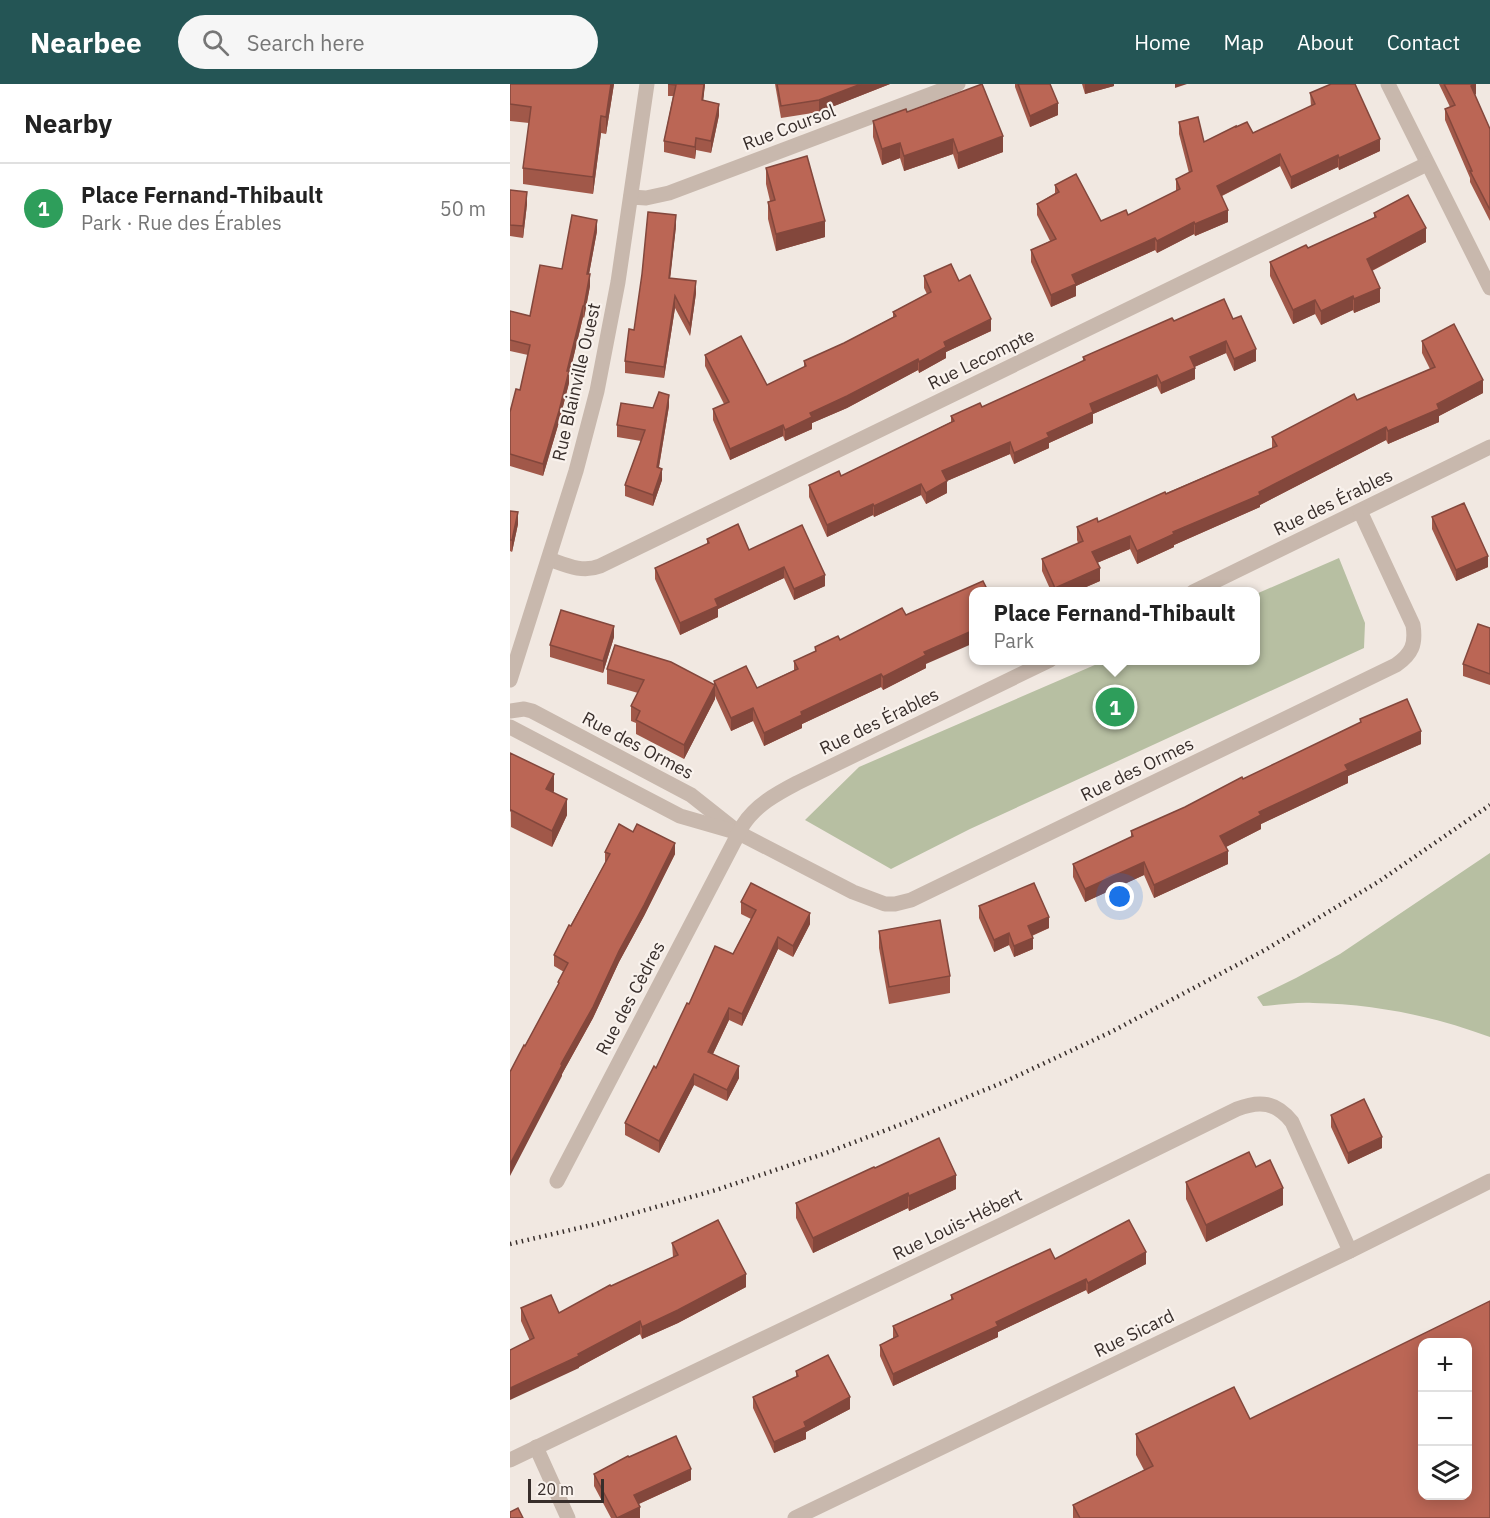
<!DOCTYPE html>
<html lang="en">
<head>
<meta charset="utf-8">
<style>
	body { margin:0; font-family:"IBM Plex Sans",sans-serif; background:#f6f6f6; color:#222 }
	.controls { position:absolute; right:18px; bottom:18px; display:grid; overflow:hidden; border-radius:12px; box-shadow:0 3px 15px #0003 }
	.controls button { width:54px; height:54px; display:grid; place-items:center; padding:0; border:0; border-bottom:2px solid #e0e0e0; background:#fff; color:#222; font:30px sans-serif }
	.scale { position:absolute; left:18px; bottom:15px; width:76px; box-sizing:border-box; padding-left:6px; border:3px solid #382e2b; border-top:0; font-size:16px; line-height:21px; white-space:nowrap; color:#382e2b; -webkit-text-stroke:4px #f9f2ed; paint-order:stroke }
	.you { position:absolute; left:610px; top:813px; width:21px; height:21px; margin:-15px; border:4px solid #fff; border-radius:50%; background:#1a73e8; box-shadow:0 0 0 9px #1a73e833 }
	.badge { display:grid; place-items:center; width:39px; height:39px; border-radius:50%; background:#245555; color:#fff; font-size:20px; font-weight:700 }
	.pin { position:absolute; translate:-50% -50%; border:3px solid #fff; box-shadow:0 2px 6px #0006 }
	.popup { position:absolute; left:459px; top:503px; width:291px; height:78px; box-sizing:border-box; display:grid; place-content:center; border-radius:12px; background:#fff; filter:drop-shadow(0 2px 4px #0005); font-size:20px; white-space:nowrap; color:#767676 }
	.popup b { font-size:22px; color:#222 }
	.popup::after { content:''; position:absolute; left:50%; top:100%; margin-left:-12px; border:12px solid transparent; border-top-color:#fff }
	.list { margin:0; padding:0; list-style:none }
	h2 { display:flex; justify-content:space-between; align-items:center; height:78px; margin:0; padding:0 24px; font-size:26px }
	h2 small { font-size:20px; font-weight:400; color:#767676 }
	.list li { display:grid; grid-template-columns:39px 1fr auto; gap:18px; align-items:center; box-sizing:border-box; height:90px; padding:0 24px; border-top:2px solid #e0e0e0 }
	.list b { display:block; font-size:22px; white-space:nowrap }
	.list p { margin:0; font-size:20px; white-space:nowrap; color:#767676 }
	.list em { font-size:20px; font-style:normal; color:#767676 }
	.icon { flex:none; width:33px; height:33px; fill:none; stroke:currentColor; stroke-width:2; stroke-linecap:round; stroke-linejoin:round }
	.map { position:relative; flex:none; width:980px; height:1434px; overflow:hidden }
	header { display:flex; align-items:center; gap:36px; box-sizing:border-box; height:84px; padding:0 30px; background:#245555; color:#fff }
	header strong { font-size:28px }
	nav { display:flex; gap:33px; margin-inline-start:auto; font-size:21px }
	.search { width:420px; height:54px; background:#f6f6f6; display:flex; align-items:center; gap:15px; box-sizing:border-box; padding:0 21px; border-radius:33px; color:#767676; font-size:22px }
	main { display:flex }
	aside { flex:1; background:#fff }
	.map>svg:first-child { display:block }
	.green { fill:#b7bfa2 }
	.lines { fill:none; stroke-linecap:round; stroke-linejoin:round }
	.minor { stroke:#c8b8ad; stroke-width:15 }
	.rail { stroke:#382e2b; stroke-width:4.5; stroke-dasharray:1.5 4.5; stroke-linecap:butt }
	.wall { fill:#a15849 }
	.shaded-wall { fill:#83473c }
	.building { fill:#b65; stroke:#83473c; stroke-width:1.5; fill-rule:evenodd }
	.labels { text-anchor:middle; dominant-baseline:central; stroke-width:4.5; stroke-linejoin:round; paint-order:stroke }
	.street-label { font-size:18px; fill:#382e2b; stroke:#f9f2ed }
</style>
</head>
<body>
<header>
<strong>Nearbee</strong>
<div class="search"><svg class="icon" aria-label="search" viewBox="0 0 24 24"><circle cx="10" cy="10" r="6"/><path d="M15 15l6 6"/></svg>Search here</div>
<nav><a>Home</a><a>Map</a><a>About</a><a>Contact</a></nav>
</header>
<main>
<aside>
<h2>Nearby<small></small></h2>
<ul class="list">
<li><span class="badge" style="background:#2e9e5b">1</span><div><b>Place Fernand-Thibault</b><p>Park · Rue des Érables</p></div><em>50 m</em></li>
</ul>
</aside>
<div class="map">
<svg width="980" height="1434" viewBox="0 0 980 1434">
	<rect width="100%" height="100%" fill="#f1e8e1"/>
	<g class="green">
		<path d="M829,474L855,539L854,564L460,745L381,785L295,736L349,683L594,577L746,576V510Z"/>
		<path d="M980,769V953C923,932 864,920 803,919C787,918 769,921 753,922L747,913L786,894L830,870Z"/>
	</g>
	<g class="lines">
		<g class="minor">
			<path d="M878,0L980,204"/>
			<path d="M121,113L136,114L159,109L448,0"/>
			<path d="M39,475C56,481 72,489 90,482L917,80"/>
			<path d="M683,508L980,363"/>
			<path d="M0,596L66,387L87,307L108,198L137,0"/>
			<path d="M0,627L14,625L22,627L181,711L229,749L343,808L375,820H385L401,816L886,581C902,570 906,560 903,541L850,427"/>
			<path d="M0,643L170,732L222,747"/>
			<path d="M47,1097L233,741C246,721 266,710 287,699L540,576"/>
			<path d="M26,1363L58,1434"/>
			<path d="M0,1376L491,1141L727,1025C750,1016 766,1018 782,1038L840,1167"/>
			<path d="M285,1434L840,1167L980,1097"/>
		</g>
		<path class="rail" d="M0,1160L86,1140L206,1106L316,1069L392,1040L494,998L601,948L755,866L868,798L980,721"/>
	</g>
	<g class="wall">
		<path d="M0,0H104L96,50L91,49L83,110L13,100V84L19,39L0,37Z"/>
		<path d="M158,0H195L193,16L209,31L201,69L186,66L185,75L154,68V57L163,12H158Z"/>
		<path d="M265,0H380L309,28L271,34Z"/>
		<path d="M505,0H540L548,31L520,43L505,3Z"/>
		<path d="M572,0H604V2L575,10Z"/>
		<path d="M929,0H966V10L965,11L980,45V137L960,98V94L935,36V25L940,23Z"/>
		<path d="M800,9L870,67L829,86L828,83L781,105L770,82L712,112L718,138L685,152L684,150L647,169L645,166L566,202V212L541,223L521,178V166L540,157L527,131V120L545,109V101L591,137L618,131L666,107V95L679,89L669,50V38L694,58L726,43L743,49L801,22Z"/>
		<path d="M397,28L493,68L448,85L443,70L394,87L390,74L372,81L363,53V37Z"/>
		<path d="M256,84L315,153L266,167L258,135V118L260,117L256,100Z"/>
		<path d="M0,106L17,120L13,154L0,152Z"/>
		<path d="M864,129L916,158L862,187L870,218L844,229L843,226L811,241L805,230L783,240L760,192V178L798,164L864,134Z"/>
		<path d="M166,142L160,194L186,209L180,252L165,224L154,294L115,289V277L124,246Z"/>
		<path d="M87,147L79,190L80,202L74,234L73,233L59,292V299L49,338L33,392L0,382V328L10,306L18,271L0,267V227L20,232L52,185Z"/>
		<path d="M414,192L449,197L481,247L436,268V274L409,289L408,286L337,324L302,339V345L275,357L273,352L220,376L203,336V325L214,320L195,282V271L257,301L294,284V277L334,259L383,233V228L417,210L414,204Z"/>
		<path d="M723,235L746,277L724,287L716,269L684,283L685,295L651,310L647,302L583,330V339L539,359V364L504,380L500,370L437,397V409L416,420L411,411L364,433L363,431L317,453L299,413V401L331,392L441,338V332L472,323L573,277V273L664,237Z"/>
		<path d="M912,257L973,309L929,332V338L878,360L876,356L750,421V423L664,461V463L627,480L620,465L587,479L590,497L567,507H541L532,487V475L568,459L567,456V443L588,438L762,364V353L920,285L912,269Z"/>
		<path d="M159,322L149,383L152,396L143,422L115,412V401L131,357L107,353V341L143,324Z"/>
		<path d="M0,427L8,440L2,468L0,467Z"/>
		<path d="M922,433L978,483L946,497L922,445Z"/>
		<path d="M197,455L239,466L315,502L284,516L274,494L208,525V533L170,551L145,495V484L197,460Z"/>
		<path d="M980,544V601L953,592V580Z"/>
		<path d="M104,553L93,589L40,573V561Z"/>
		<path d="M330,556L416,580V584L373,606L371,603L292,640V644L254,662L243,637L221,647L205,612V615L174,675L126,650V639L121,637V622L128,609L97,600V585L204,600V597L247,604L284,586V577L305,568V563Z"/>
		<path d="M850,635L911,660L838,692V699L751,740V745L716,763L718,780L644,814L634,791L575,818L563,793V780L621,753V747L675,723L850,639Z"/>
		<path d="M0,669L44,707L43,708L57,731L42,763L1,743Z"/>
		<path d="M95,768L165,770L134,832L109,878L83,934L52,990V992L15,962L48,901V898L54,888L44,882V871L95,779Z"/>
		<path d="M231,818L300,840L283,873L268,865L232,942L219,936L203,970L229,994L217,1017L184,1001L149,1069L115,1051V1039L146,984L179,920L223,870L241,835L231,830Z"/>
		<path d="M469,822L539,844L522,852L523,865L504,873L499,861L484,868L469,834Z"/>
		<path d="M369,847L440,892V909L379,920L369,864Z"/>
		<path d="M821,1031L872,1064L838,1080L821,1043Z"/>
		<path d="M746,1083L773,1121L696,1158L676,1115V1098Z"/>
		<path d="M365,1084L446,1105L399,1127L398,1124L303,1169L286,1134V1119Z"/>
		<path d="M162,1159L236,1203L168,1239L132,1255L130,1250L69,1283V1284L20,1257L11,1237V1224L49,1229L101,1202L163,1173Z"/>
		<path d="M545,1175L636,1180L578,1210L576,1206L488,1248V1253L383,1302L370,1272V1261L383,1254V1242L441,1216V1211Z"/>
		<path d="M286,1287L340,1325L296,1348V1355L264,1369L243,1324V1313L286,1293Z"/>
		<path d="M740,1335L980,1434H563V1421L634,1386L626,1371V1350Z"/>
		<path d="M119,1373L181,1396L129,1420L130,1434H101L84,1402V1390Z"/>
	</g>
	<g class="shaded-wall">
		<path d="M101,0H104L96,50V33Z"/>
		<path d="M194,0H195L192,28V16Z"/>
		<path d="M351,0H380L309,28V16Z"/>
		<path d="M575,0H604V2L575,10Z"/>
		<path d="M665,0H677L665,4Z"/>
		<path d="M964,0H966V10L961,12V2Z"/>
		<path d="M548,19V31L520,43V32Z"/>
		<path d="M209,20V31L201,69V57Z"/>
		<path d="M91,32V49L83,110V93Z"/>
		<path d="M493,52V68L448,85V69Z"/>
		<path d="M186,54V66L185,75V63Z"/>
		<path d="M443,55V70L394,87V72Z"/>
		<path d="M870,55V67L829,86V74Z"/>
		<path d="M390,59V74L372,81V65Z"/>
		<path d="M770,70V82L707,114V102Z"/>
		<path d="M828,71V83L781,105V93Z"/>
		<path d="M17,108V120L13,154V142Z"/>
		<path d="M718,126V138L685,152V140Z"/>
		<path d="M166,131V142L159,205V194Z"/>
		<path d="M87,136V147L77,201V190Z"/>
		<path d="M315,137V153L266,167V150Z"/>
		<path d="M684,138V150L647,169V157Z"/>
		<path d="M916,144V158L857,189V175Z"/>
		<path d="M645,154V166L566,202V212L541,223V211L562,191Z"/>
		<path d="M80,190V202L74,234V222Z"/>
		<path d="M186,197V209L180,252V241Z"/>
		<path d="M870,204V218L844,229V215Z"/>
		<path d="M165,212V224L154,294V283Z"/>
		<path d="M843,212V226L811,241V227Z"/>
		<path d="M805,216V230L783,240V226Z"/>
		<path d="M73,222V233L59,292V299L49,338L33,392V380Z"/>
		<path d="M481,235V247L436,268V274L409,289V278L434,258Z"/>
		<path d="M716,257V269L680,285V273Z"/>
		<path d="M746,265V277L724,287V275Z"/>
		<path d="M408,275V286L337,324L302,339V345L275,357V346L300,329Z"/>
		<path d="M685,284V295L651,310V299Z"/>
		<path d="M647,291V302L583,330V339L539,359V364L504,380V369L537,349L580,320Z"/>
		<path d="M973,296V309L929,332V338L878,360V347Z"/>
		<path d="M159,311V322L147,394V383Z"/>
		<path d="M273,341V352L220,376V365Z"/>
		<path d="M876,343V356L750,421V423L664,461V463L627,480V467L663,448L749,408Z"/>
		<path d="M500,358V370L432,399V387Z"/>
		<path d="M152,385V396L143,422V411Z"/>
		<path d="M437,397V409L416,420V409Z"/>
		<path d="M411,400V411L364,433V422Z"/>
		<path d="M363,420V431L317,453V441Z"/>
		<path d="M8,428V440L2,468V456Z"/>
		<path d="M620,452V465L582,481V468Z"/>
		<path d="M978,472V483L946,497V486Z"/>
		<path d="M274,483V494L208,525V533L170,551V539L205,515Z"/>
		<path d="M590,484V497L567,507H545V504Z"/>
		<path d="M315,491V502L284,516V505Z"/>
		<path d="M104,542V553L93,589V577Z"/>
		<path d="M464,546V559L416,580V584L373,606V593L414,568Z"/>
		<path d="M371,590V603L292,640V644L254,662V649L291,628Z"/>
		<path d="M205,601V615L174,675V661Z"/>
		<path d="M243,624V637L221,647V634Z"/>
		<path d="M911,647V660L838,692V699L751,740V745L710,766V752L749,728L835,681Z"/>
		<path d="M44,690V707L36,721V705Z"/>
		<path d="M57,715V731L42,763V747Z"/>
		<path d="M165,759V770L134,832L109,878L83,934L52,990V992L0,1092V1080L109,867Z"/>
		<path d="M718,767V780L644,814V801Z"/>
		<path d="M634,778V791L575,818V805Z"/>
		<path d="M300,829V840L283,873V862Z"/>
		<path d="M539,833V844L518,853V842Z"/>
		<path d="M499,849V861L484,868V856Z"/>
		<path d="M268,853V865L232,942V930Z"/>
		<path d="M523,854V865L504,873V862Z"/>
		<path d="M219,924V936L198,980V968Z"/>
		<path d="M229,982V994L217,1017V1006Z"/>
		<path d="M184,990V1001L149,1069V1057Z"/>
		<path d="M872,1053V1064L838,1080V1069Z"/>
		<path d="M446,1091V1105L399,1127V1112Z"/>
		<path d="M773,1104V1121L696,1158V1141Z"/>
		<path d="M398,1109V1124L303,1169V1154Z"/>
		<path d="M636,1168V1180L578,1210V1199Z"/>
		<path d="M236,1190V1203L168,1239L132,1255V1243Z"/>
		<path d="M576,1195V1206L488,1248V1253L383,1302V1290L486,1238Z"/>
		<path d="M130,1237V1250L69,1283V1284L0,1316V1304L68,1270Z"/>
		<path d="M340,1313V1325L296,1348V1355L264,1369V1358L294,1338Z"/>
		<path d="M181,1385V1396L124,1422V1411Z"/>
		<path d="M130,1423V1434H108Z"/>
	</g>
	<g class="building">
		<path d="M0,0H101L96,33L91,32L83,93L13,84L21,23L0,20Z"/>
		<path d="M158,0H194L192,16L209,20L201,57L186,54L185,63L154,57L166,1Z"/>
		<path d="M267,0H351L309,16L271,22Z"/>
		<path d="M472,0L493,52L448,69L443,55L394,72L390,59L372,65L363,37L396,25L397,28Z"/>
		<path d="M508,0H540L548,19L520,32Z"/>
		<path d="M821,0H845L870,55L829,74L828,71L781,93L770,70L707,102L718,126L685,140L684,138L647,157L645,154L562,191L566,200L541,211L521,166L546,155L527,120L549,108L545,101L566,90L591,137L616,126L618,131L670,105L666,95L682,87L669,38L688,33L694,58L726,42V43L737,38L743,49L805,20L800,9Z"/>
		<path d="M934,0H964L961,2L980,45V126L960,87H962L935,25L945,21Z"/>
		<path d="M297,72L315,137L266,150L258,118L265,116L256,84Z"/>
		<path d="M0,106L17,108L13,142L0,141Z"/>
		<path d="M898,111L916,144L857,175L870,204L844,215L843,212L811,227L805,216L783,226L760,178L796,161L798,164L866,133L864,129Z"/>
		<path d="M138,128L166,131L159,194L186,197L180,241L165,212L154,283L115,277L119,245L124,246L132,190Z"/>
		<path d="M62,131L87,136L77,190H80L74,222H73L57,287H59L49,327L33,380L0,370V328L6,305L10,306L20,261L0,256V227L20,232L30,181L52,185Z"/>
		<path d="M441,180L449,197L460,191L481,235L434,258L436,263L409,278L408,275L337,312L300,329L302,333L275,346L273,341L220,365L203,325L219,318L195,271L231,252L257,301L296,282L294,277L334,259L386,232L383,228L421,208L414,192Z"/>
		<path d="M714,215L723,235L731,232L746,265L724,275L716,257L680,273L685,284L651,299L647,291L580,320L583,328L537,349L539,353L504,369L500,358L432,387L437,397L416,409L411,400L364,422L363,420L317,441L299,401L329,387L331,392L444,337L441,332L470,319L472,323L575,276L573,273L662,234L664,237Z"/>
		<path d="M944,240L973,296L927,320L929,325L878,347L876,343L749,408L750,411L663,448L664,450L627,467L620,452L582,468L590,484L545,504L532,475L573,457L567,443L587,434L588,438L655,408L656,410L767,362L762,353L844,310L847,316L925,283L912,257Z"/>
		<path d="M149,308L159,311L147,383L152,385L143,411L115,401L135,346L107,341L111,319L143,324Z"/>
		<path d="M954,419L978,472L946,486L922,433Z"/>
		<path d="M0,427L8,428L2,456H0Z"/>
		<path d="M228,440L239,466L292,441L315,491L284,505L274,483L205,515L208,522L170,539L145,484L199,459L197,455Z"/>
		<path d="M473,497L478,507H464V546L414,568L416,571L373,593L371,590L291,628L292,631L254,649L243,624L221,634L204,597L236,582L247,604L288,585L284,577L306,567L305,563L328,552L330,556L392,524L396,531Z"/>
		<path d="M51,526L104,542L93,577L40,561Z"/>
		<path d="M968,540L980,544V590L953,580Z"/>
		<path d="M105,561L161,578L205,601L174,661L126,636L130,627L121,622L134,596L97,585Z"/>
		<path d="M897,615L911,647L835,681L838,686L749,728L751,731L710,752L718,767L644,801L634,778L575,805L563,780L623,752L621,747L675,723L732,693L733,695L851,638L850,635Z"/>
		<path d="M0,669L44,690L36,705L57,715L42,747L1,726L0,727Z"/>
		<path d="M109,740L123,748L127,740L165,759L134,821L109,867L83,923L51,980L52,981L0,1080V988L14,961L15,962L49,899L48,898L58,879L44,871L59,841L61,842L100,770L95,768Z"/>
		<path d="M241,799L300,829L283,862L268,853L232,930L219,924L198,968L229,982L217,1006L184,990L149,1057L115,1039L144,982L146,984L177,919L179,920L205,862L223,870L246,826L231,818Z"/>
		<path d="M524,799L539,833L518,842L523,854L504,862L499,849L484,856L469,822Z"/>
		<path d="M430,836L440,892L379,903L369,847Z"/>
		<path d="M854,1015L872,1053L838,1069L821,1031Z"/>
		<path d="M429,1054L446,1091L399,1112L398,1109L303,1154L286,1119L364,1083L365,1084Z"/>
		<path d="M739,1068L746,1083L760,1076L773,1104L696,1141L676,1098Z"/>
		<path d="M208,1136L236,1190L168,1226L132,1243L130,1237L68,1270L69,1272L0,1304V1266L24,1254L11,1224L41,1211L49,1229L100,1201L101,1202L168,1171L162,1159Z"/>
		<path d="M619,1136L636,1168L578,1199L576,1195L486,1238L488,1242L383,1290L370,1261L388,1252L383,1242L443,1215L441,1211L540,1165L545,1175Z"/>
		<path d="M980,1217V1434H570L563,1421L643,1382L626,1350L724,1303L740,1335ZM912,1258H957V1412H912Z"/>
		<path d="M318,1271L340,1313L294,1338L296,1343L264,1358L243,1313L288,1292L286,1287Z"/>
		<path d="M166,1352L181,1385L124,1411L130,1423L107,1434L84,1390L118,1372L119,1373Z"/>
		<path d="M8,1424L13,1434H0V1428Z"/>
	</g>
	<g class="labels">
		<g class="street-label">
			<text transform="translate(279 43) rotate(-21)">Rue Coursol</text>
			<text transform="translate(471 275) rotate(-26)">Rue Lecompte</text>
			<text transform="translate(66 298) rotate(-77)">Rue Blainville Ouest</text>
			<text transform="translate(823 418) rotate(-26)">Rue des Érables</text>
			<text transform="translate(369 637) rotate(-26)">Rue des Érables</text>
			<text transform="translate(128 661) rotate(28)">Rue des Ormes</text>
			<text transform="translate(627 685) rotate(-26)">Rue des Ormes</text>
			<text transform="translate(120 914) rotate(-62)">Rue des Cèdres</text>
			<text transform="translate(447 1140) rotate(-26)">Rue Louis-Hébert</text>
			<text transform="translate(624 1249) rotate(-26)">Rue Sicard</text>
		</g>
	</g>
</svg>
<div class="controls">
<button>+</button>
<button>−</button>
<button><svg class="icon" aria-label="layers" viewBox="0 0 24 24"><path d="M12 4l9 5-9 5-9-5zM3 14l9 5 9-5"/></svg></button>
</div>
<div class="scale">20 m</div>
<div class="you"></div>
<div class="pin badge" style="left:605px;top:623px;background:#2e9e5b">1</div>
<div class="popup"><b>Place Fernand-Thibault</b>Park</div>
</div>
</main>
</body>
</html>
